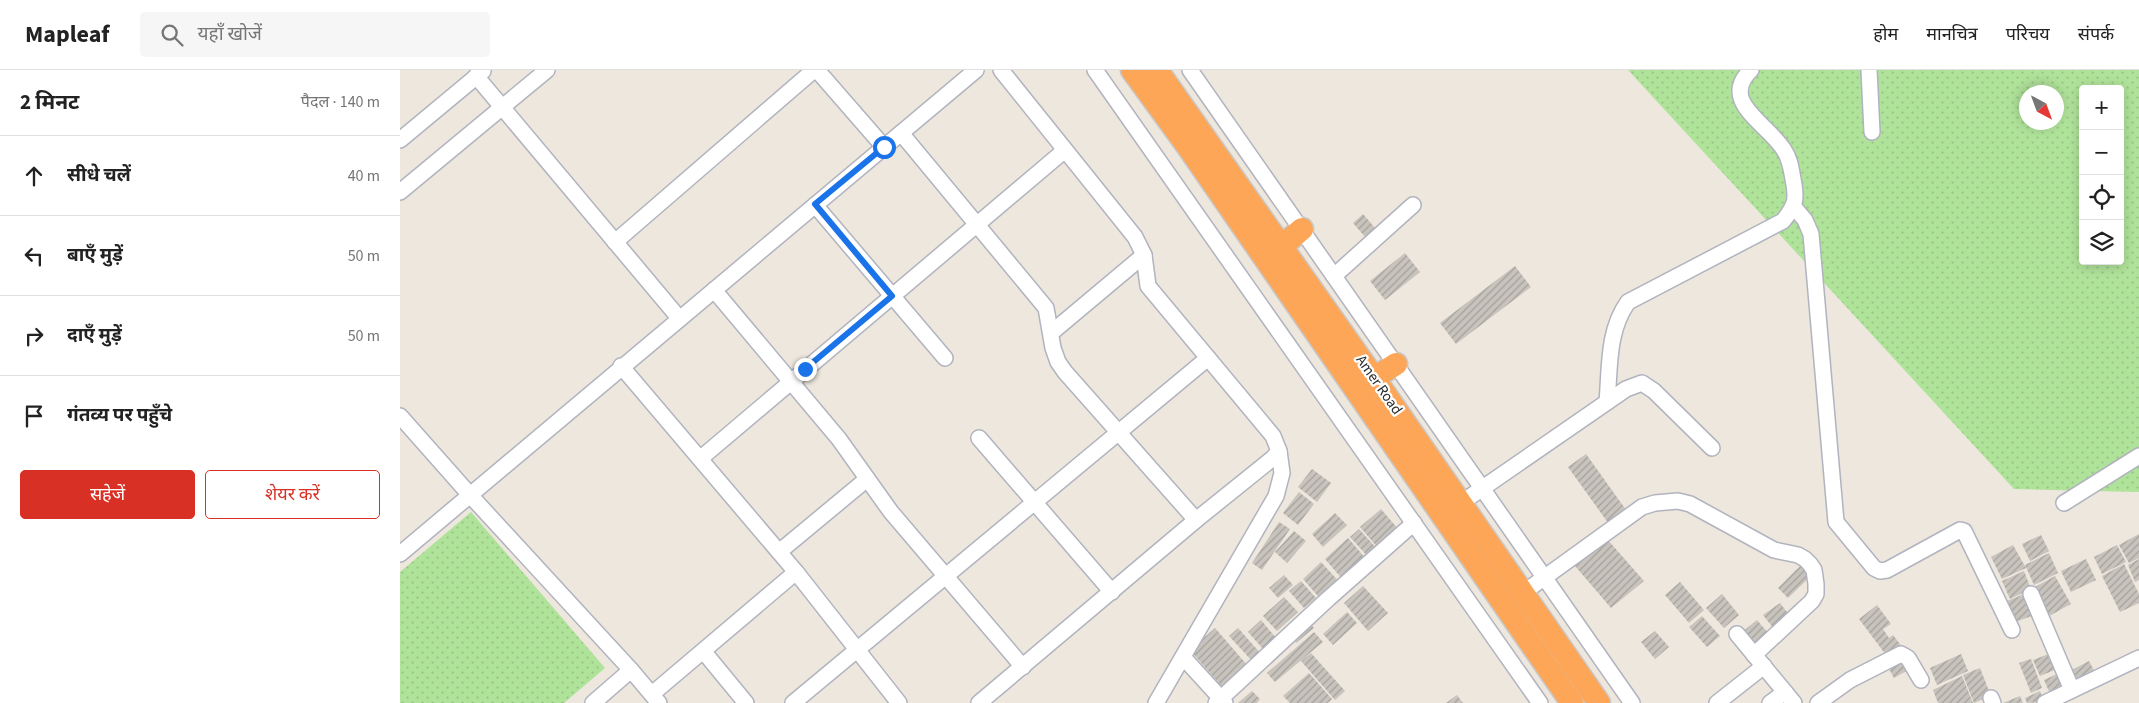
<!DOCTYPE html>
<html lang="hi">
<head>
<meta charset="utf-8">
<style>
	body { margin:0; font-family:"Source Sans 3","Noto Sans Devanagari",sans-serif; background:#f6f6f6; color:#222 }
	.controls { position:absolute; right:15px; top:15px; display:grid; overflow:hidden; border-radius:5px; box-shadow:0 2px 12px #0003 }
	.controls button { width:45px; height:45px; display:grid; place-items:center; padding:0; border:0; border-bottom:1px solid #e0e0e0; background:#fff; color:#222; font:25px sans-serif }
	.compass { position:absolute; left:1619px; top:15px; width:45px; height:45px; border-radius:50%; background:#fff; box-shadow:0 2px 12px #0003; rotate:139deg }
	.stop { position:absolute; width:15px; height:15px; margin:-11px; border:4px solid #1a73e8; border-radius:50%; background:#fff }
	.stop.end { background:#1a73e8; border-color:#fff; box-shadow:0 1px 5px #0008 }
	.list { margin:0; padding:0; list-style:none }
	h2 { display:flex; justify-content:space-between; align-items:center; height:65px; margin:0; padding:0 20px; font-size:21px }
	h2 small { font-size:16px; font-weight:400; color:#767676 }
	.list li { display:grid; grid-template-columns:32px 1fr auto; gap:15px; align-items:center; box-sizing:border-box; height:80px; padding:0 20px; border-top:1px solid #e0e0e0 }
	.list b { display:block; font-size:19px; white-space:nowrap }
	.list em { font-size:16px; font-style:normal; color:#767676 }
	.actions { display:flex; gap:10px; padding:15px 20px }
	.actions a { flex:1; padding:11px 0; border:1px solid #d93025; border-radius:5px; text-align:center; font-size:18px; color:#d93025 }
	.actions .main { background:#d93025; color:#fff }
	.icon { flex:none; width:28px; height:28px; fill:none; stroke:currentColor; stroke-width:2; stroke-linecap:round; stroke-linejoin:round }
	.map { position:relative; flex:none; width:1739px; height:633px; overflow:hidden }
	header { display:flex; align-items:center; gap:30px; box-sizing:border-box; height:70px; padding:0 25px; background:#fff; border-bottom:1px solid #e0e0e0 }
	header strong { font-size:24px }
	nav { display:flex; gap:28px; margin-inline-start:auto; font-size:18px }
	.search { width:350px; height:45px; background:#f6f6f6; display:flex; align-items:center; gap:12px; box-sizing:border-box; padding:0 18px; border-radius:5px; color:#767676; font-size:19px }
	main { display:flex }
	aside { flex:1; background:#fff }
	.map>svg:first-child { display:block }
	.grass { fill:url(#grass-dots); fill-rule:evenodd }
	.building { fill:url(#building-hatch) }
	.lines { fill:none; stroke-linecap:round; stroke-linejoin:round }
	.minor-casing { stroke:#b1b3bf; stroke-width:18 }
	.highway-casing { stroke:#c8c8c8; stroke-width:25 }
	.minor { stroke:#fff; stroke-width:15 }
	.highway { stroke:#fda658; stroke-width:22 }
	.route { stroke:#1a73e8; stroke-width:6 }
	.labels { text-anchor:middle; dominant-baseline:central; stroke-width:4.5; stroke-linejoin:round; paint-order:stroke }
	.street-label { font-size:15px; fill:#2b2b2b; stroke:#fff }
</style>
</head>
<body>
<header>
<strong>Mapleaf</strong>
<div class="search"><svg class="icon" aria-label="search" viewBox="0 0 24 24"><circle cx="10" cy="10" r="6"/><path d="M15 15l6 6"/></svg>यहाँ खोजें</div>
<nav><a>होम</a><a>मानचित्र</a><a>परिचय</a><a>संपर्क</a></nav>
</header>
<main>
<aside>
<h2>2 मिनट<small>पैदल · 140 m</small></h2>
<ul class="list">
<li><svg class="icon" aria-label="ahead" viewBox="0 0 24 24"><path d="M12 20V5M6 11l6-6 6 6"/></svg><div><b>सीधे चलें</b></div><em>40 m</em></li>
<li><svg class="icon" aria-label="left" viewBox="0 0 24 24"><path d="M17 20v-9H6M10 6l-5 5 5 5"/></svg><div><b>बाएँ मुड़ें</b></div><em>50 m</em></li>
<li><svg class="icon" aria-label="right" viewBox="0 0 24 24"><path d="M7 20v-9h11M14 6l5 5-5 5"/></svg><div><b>दाएँ मुड़ें</b></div><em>50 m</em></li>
<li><svg class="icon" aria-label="arrive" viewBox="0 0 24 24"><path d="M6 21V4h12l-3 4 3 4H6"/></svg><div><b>गंतव्य पर पहुँचे</b></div></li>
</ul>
<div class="actions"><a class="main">सहेजें</a><a>शेयर करें</a></div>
</aside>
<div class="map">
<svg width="1739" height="633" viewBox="0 0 1739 633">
	<defs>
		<pattern id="grass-dots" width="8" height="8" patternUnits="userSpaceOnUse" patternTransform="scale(1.25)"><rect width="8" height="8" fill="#b0e39a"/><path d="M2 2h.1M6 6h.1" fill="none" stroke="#98c385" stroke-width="1.8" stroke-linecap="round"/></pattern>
		<pattern id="building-hatch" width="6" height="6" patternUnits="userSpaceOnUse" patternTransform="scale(1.25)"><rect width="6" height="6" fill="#c8c4bd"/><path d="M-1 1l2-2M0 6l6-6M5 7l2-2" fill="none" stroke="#a39f9a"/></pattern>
	</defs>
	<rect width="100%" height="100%" fill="#ede7dd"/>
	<g class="grass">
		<path d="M1228,0H1739V422L1614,419ZM1683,19H1720V191H1683ZM1626,22H1656V52H1626Z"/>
		<path d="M71,442L205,598L164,633H0V502Z"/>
	</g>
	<g class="building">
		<path d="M963,144L976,159L966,168L953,153Z"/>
		<path d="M1005,183L1020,202L985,230L970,211Z"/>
		<path d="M1115,196L1131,217L1056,274L1040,253Z"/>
		<path d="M1186,384L1229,444L1211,457L1168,397Z"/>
		<path d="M912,399L931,413L917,432L898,417Z"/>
		<path d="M899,422L914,434L898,455L883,443Z"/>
		<path d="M981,439L999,460L979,479L960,457Z"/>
		<path d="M935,443L947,455L923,477L912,464Z"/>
		<path d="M879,452L890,459L862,500L852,493Z"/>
		<path d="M959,459L978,480L969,488L950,467Z"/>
		<path d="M894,461L906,471L887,493L875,482Z"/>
		<path d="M1739,464V488L1729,493L1719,475Z"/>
		<path d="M1641,465L1649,481L1630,491L1622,474Z"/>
		<path d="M948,468L967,490L944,511L925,489Z"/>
		<path d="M1207,469L1244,511L1211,538L1175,496Z"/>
		<path d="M1613,475L1626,498L1602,509L1591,487Z"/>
		<path d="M1717,475L1726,492L1702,504L1694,487Z"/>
		<path d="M1649,483L1658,503L1634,515L1625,495Z"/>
		<path d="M1686,489L1696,510L1671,522L1661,501Z"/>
		<path d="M1739,489V510L1735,512L1728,495Z"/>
		<path d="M921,492L942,515L923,532L903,509Z"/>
		<path d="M1402,494L1413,504L1388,528L1378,518Z"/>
		<path d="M1724,494L1739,524V533L1720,542L1702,506Z"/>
		<path d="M1624,501L1631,519L1610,529L1602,511Z"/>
		<path d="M884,505L893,515L878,528L869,518Z"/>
		<path d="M1655,506L1671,534L1649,546L1635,517Z"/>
		<path d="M901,511L916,528L904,538L889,521Z"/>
		<path d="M1280,512L1304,540L1289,553L1265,525Z"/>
		<path d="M963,516L988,543L968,561L944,533Z"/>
		<path d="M1627,523L1635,545L1615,552L1607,531Z"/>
		<path d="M1322,524L1339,545L1324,558L1306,538Z"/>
		<path d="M884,527L898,542L877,561L863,546Z"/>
		<path d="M1380,533L1390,546L1374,559L1363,545Z"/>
		<path d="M1477,535L1491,554L1483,559L1489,568L1493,565L1503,578L1489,589L1459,549Z"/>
		<path d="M947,542L957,553L933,575L923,564Z"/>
		<path d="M1302,546L1320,566L1307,577L1289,557Z"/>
		<path d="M861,550L876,568L864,580L848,562Z"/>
		<path d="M1357,550L1369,564L1355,580L1341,563Z"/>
		<path d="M909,552L914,558L896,573L892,567Z"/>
		<path d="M815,558L848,596L823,618L790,580Z"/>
		<path d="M838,558L862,585L853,592L829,566Z"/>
		<path d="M1255,561L1269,577L1255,589L1241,572Z"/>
		<path d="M914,562L923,572L875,612L867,603Z"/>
		<path d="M911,583L945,621L935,630L901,591Z"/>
		<path d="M1651,583L1657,599L1640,606L1633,590Z"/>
		<path d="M1561,584L1568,601L1537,615L1530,598Z"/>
		<path d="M1631,589L1642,618L1631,623L1619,593Z"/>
		<path d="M1505,590L1510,599L1494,608L1489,599Z"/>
		<path d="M1689,591L1696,604L1674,615L1668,602Z"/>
		<path d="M1580,598L1591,626L1574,633L1563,605Z"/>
		<path d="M909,603L932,629L928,633H890L883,626Z"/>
		<path d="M1659,603L1666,618L1651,626L1644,610Z"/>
		<path d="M1562,606L1573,633H1538L1533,620Z"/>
		<path d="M852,621L860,629L857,633H838Z"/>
		<path d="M1640,621L1644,632L1627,633L1625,628Z"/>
		<path d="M1057,625L1063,633H1046Z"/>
		<path d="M1620,626L1623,633H1603Z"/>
	</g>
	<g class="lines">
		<defs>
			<g id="minor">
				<path d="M417,0L484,77"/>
				<path d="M695,0L1140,633"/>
				<path d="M790,0L1232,633"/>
				<path d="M1469,0L1472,62"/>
				<path d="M76,6L279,248"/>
				<path d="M501,63L646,238L653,278L658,292L665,302L796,450"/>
				<path d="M0,70L83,1"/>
				<path d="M0,122L147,0"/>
				<path d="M415,135L545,288"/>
				<path d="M1394,137L1405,150L1411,164L1436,452L1474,498L1480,501L1487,500L1560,460L1564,461L1612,560"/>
				<path d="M215,172L414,0"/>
				<path d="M934,206L1013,135"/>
				<path d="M314,220L439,369L491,442L623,597"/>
				<path d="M651,263L744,185"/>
				<path d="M221,296L396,502L499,633"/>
				<path d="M1207,332C1210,299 1207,261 1228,232L1383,151C1396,135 1397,129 1393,109C1391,98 1390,89 1384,80C1368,54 1318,31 1351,0"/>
				<path d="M0,346L70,425L231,600L259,633"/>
				<path d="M579,368L712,522"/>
				<path d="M301,388L665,80"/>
				<path d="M1061,433L1226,319L1242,313L1254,321L1312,378"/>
				<path d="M1664,433L1739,386"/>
				<path d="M379,482L467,409"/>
				<path d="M0,484L576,0"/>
				<path d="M1123,523L1242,437L1255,433L1278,431L1290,434L1374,480L1398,485L1405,489L1410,494L1414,500L1416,514V524L1412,531L1354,585"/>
				<path d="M1631,524L1672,620"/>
				<path d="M1337,564L1394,633"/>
				<path d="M304,582L346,633"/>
				<path d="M783,587L825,633"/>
				<path d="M252,624L396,502"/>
				<path d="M1591,628L1593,633"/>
				<path d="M193,633L231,600"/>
				<path d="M393,633L808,288"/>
				<path d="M579,633L796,450L873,388L879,381L873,366L748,216L744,185L735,167L601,0"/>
				<path d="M756,633L876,426L882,403L879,381"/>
				<path d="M816,633L928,529L1014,453"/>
				<path d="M1317,633L1364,596"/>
				<path d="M1370,633L1385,622"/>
				<path d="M1418,633L1450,610L1501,584L1508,588L1521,610"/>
				<path d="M1645,633L1739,588"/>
			</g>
			<g id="highway">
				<path d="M732,0L788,77L1172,633"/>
				<path d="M757,0L974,308L1199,633"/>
				<path d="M882,176L902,159"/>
				<path d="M974,308L996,294"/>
			</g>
		</defs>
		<use href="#minor" class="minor-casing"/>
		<use href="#highway" class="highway-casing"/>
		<use href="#minor" class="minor"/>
		<use href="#highway" class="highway"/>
	</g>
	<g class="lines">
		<path class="route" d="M405,299L492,226L415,134L484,77"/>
	</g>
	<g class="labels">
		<g class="street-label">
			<text transform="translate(979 315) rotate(55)">Amer Road</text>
		</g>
	</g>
</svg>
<div class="controls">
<button>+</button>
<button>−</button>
<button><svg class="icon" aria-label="locate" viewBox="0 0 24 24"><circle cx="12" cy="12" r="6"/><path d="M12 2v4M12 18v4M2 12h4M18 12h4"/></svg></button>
<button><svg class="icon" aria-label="layers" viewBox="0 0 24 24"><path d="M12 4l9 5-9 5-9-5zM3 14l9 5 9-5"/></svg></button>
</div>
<svg class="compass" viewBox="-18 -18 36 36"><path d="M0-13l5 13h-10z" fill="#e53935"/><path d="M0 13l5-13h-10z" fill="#767676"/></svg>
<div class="stop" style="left:484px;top:77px"></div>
<div class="stop end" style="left:405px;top:299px"></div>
</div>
</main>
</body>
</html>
